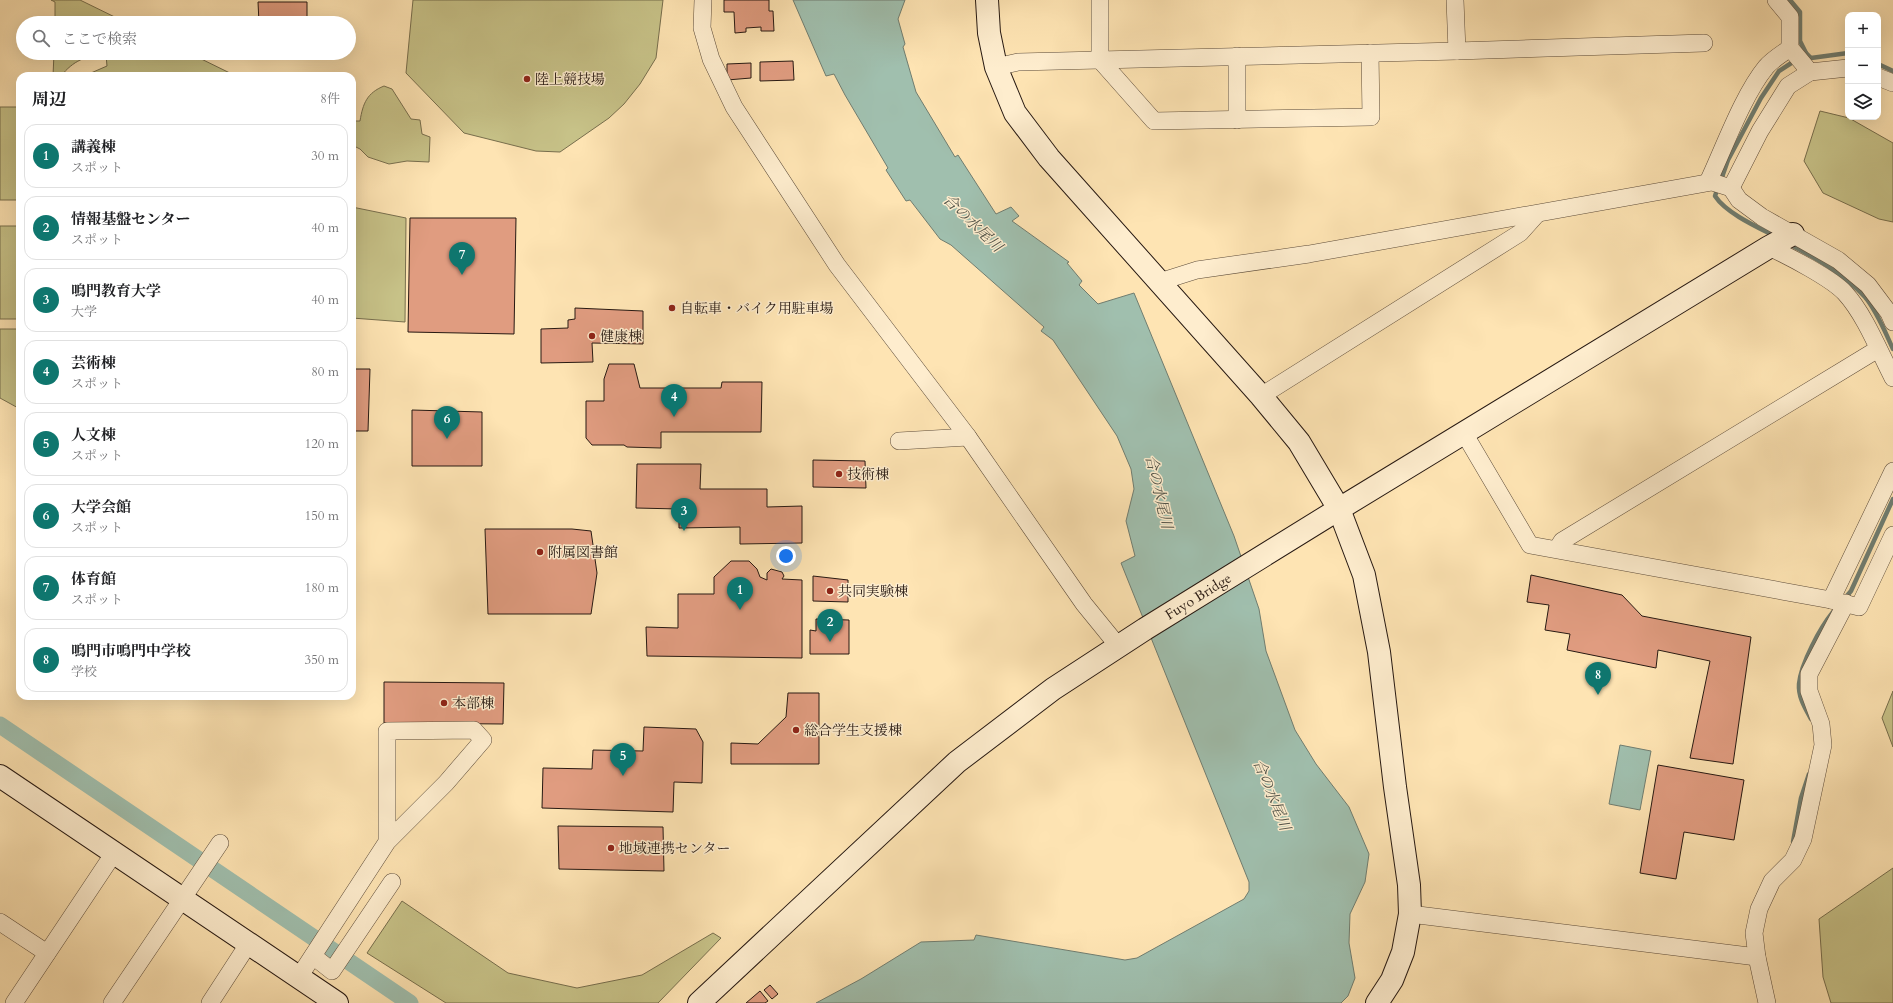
<!DOCTYPE html>
<html lang="ja">
<head>
<meta charset="utf-8">
<style>
	body { margin:0; font-family:Cardo,"Noto Serif JP",serif; background:#f2f2f2; color:#202124 }
	.controls { position:absolute; right:12px; top:12px; display:grid; overflow:hidden; border-radius:8px; box-shadow:0 4px 16px #0002 }
	.controls button { width:36px; height:36px; display:grid; place-items:center; padding:0; border:0; border-bottom:1px solid #e0e0e0; background:#fff; color:#202124; font:20px sans-serif }
	.you { position:absolute; left:786px; top:556px; width:14px; height:14px; margin:-10px; border:3px solid #fff; border-radius:50%; background:#1a73e8; box-shadow:0 0 0 6px #1a73e833 }
	.badge { display:grid; place-items:center; width:26px; height:26px; border-radius:50%; background:#0f766e; color:#fff; font-size:13px; font-weight:700 }
	.pin { position:absolute; translate:-50% -33px; filter:drop-shadow(0 1px 2px #0008) }
	.pin::after { content:''; position:absolute; top:21px; width:14px; height:12px; background:inherit; clip-path:polygon(0 0,100% 0,50% 100%) }
	.list { margin:0; padding:0; list-style:none }
	h2 { display:flex; justify-content:space-between; align-items:center; height:52px; margin:0; padding:0 16px; font-size:17px }
	h2 small { font-size:13px; font-weight:400; color:#757577 }
	.list li { display:grid; grid-template-columns:26px 1fr auto; gap:12px; align-items:center; box-sizing:border-box; height:64px; margin:0 8px 8px; padding:0 8px; border:1px solid #e0e0e0; border-radius:12px }
	.list b { display:block; font-size:15px; white-space:nowrap }
	.list p { margin:0; font-size:13px; white-space:nowrap; color:#757577 }
	.list em { font-size:13px; font-style:normal; color:#757577 }
	.icon { flex:none; width:22px; height:22px; fill:none; stroke:currentColor; stroke-width:2; stroke-linecap:round; stroke-linejoin:round }
	.map { position:relative; flex:none; width:1893px; height:1003px; overflow:hidden }
	.search { position:absolute; background:#fff; box-shadow:0 4px 16px #0002; left:16px; top:16px; width:340px; height:44px; display:flex; align-items:center; gap:10px; box-sizing:border-box; padding:0 14px; border-radius:22px; color:#757577; font-size:15px }
	.panel { position:absolute; background:#fff; box-shadow:0 4px 16px #0002; left:16px; top:72px; width:340px; height:628px; border-radius:12px }
	.map>svg:first-child { display:block }
	.green { fill:#c7c288; stroke:#776e4d }
	.water { fill:#a0bfae; stroke:#707d70 }
	.lines { fill:none; stroke-linecap:round; stroke-linejoin:round }
	.stream { stroke:#707d70; stroke-width:4.5 }
	.canal { stroke:#a0bfae; stroke-width:17 }
	.building { fill:#e09c80; stroke:#271912 }
	.street-casing { stroke:#5d4c3a; stroke-width:18 }
	.secondary-casing { stroke:#271912; stroke-width:24 }
	.street { stroke:#feedce; stroke-width:17 }
	.secondary { stroke:#feedce; stroke-width:22 }
	.poi-dot { fill:#8f2418; stroke:#feedce; stroke-width:1.5 }
	.labels { text-anchor:middle; dominant-baseline:central; stroke-width:3; stroke-linejoin:round; paint-order:stroke }
	.poi-label { font-size:14px; fill:#271912; stroke:#feedce; text-anchor:start }
	.street-label { font-size:14px; fill:#271912; stroke:#feedce }
	.water-label { font-size:15px; font-style:italic; fill:#515349; stroke:#feedce }
</style>
</head>
<body>
<div class="map">
<svg width="1893" height="1003" viewBox="0 0 1893 1003">
	<rect width="100%" height="100%" fill="#fee4b3"/>
	<filter id="stains"><feTurbulence type="fractalNoise" baseFrequency=".005" numOctaves="4"/><feColorMatrix values="0 0 0 0 .2 0 0 0 0 .09 0 0 0 0 .02 0 0 0 .5 -.17"/></filter>
	<radialGradient id="worn" r=".72"><stop offset=".6" stop-color="#630" stop-opacity="0"/><stop offset="1" stop-color="#630" stop-opacity=".3"/></radialGradient>
	<g class="green">
		<path d="M51,0H80L127,23H55V2Z"/>
		<path d="M413,0H663L656,58L640,84L624,104L609,118L560,152L536,151L464,133L406,73Z"/>
		<path d="M54,53H189L236,76H84L107,66L106,55C86,55 73,61 61,76H53Z"/>
		<path d="M384,86L392,89L411,119L420,120L422,134L430,137L429,162L407,161L389,164L368,157L360,149L352,145V121H360C363,103 367,93 384,86Z"/>
		<rect x="0" y="107" width="20" height="93"/>
		<path d="M1820,111L1849,118L1893,143V222L1879,219L1823,193L1804,161Z"/>
		<path d="M352,207L406,218L405,322L352,318Z"/>
		<rect x="0" y="226" width="20" height="93"/>
		<path d="M0,329H20V409L0,398Z"/>
		<path d="M20,546V591L17,569Z"/>
		<path d="M1893,691V747L1882,718Z"/>
		<path d="M1893,868V1003H1831L1823,977L1819,919Z"/>
		<path d="M402,901L508,973L577,988L642,975L713,933L721,938L658,1003H446L367,953Z"/>
	</g>
	<g class="water">
		<path d="M793,0H905L898,19L905,44L903,47L916,92L955,157L958,155L996,214L1011,207L1019,216L1012,221L1069,262L1067,263L1082,281L1079,285L1098,304L1134,293L1234,536L1259,609L1266,651L1295,730L1316,764L1349,807L1369,854L1365,882L1350,914L1349,943L1355,978L1348,996L1341,1003H816L861,979L921,942L974,940L976,935L1125,960L1137,958L1244,899L1249,891V882L1121,563L1135,556L1126,521L1134,489L1131,469L1117,436L1053,340L1041,331L1044,327L951,245L940,239L910,200L906,201L886,170L888,168L845,95L834,74L826,76Z"/>
		<path d="M1620,745L1651,751L1640,810L1609,804Z"/>
	</g>
	<g class="lines">
		<g class="stream">
			<path d="M1790,0L1800,12V41L1806,53"/>
			<path d="M1802,56L1806,53L1811,58L1848,53"/>
			<path d="M1878,64L1893,71"/>
			<path d="M1721,180L1728,160L1761,98L1779,71L1796,60"/>
			<path d="M1718,187L1715,196C1726,213 1757,227 1775,236"/>
			<path d="M1789,244C1816,258 1844,274 1865,297C1877,311 1885,332 1893,349"/>
			<path d="M1845,598L1851,591L1893,499"/>
			<path d="M1811,719C1805,708 1798,697 1799,684C1801,663 1820,628 1833,612"/>
			<path d="M1793,842L1801,798L1809,774"/>
		</g>
		<path class="canal" d="M0,725L410,1003"/>
	</g>
	<g class="building">
		<path d="M724,0H769V11H773L774,31H761V27L746,28V32L735,33L734,12H724Z"/>
		<path d="M258,2H307V23H259Z"/>
		<path d="M793,61L794,80L760,81V62Z"/>
		<path d="M751,63V78L727,80V64Z"/>
		<path d="M410,218H516L514,334L408,332Z"/>
		<path d="M575,308L643,311V344L592,343L593,362L541,363V329L568,328V320L575,319Z"/>
		<path d="M609,364H634L640,388H721L722,382H762L761,432H661V448L627,447L624,445H592L586,438V401H604V379Z"/>
		<path d="M352,369H370L368,431H352Z"/>
		<path d="M412,410L482,412V466H412Z"/>
		<path d="M813,460L865,461L866,488L813,487Z"/>
		<path d="M637,464H701L700,489H767V507L802,506V543L740,544V527L679,528V509L636,508Z"/>
		<path d="M485,529H572L591,531L597,573L591,614H488Z"/>
		<path d="M731,561H749L757,569L760,577L767,580V573L771,569L782,572L784,576L782,579L802,580V658L647,656L646,627L678,628V594H714V577Z"/>
		<path d="M1531,575L1622,595L1642,616L1751,637L1733,764L1690,758L1710,661L1658,650L1656,668L1567,650L1570,634L1545,630L1549,605L1527,602Z"/>
		<path d="M813,576L848,580V602L813,601Z"/>
		<path d="M816,619L849,620V654H810V630L816,631Z"/>
		<path d="M384,682L504,683L503,724L384,723Z"/>
		<path d="M788,693H819V764H731V743L758,744L786,717Z"/>
		<path d="M644,727L696,729L703,742L702,783L674,782L673,812L542,808L543,768L592,769L593,750L643,751Z"/>
		<path d="M1658,765L1744,780L1734,840L1684,832L1676,879L1640,873Z"/>
		<path d="M558,826L663,827L664,871L559,869Z"/>
		<path d="M770,985L778,994L772,999L764,990Z"/>
		<path d="M760,991L768,1001L765,1003H746Z"/>
	</g>
	<g class="lines">
		<defs>
			<g id="street">
				<path d="M703,0L702,28L711,59L734,107L837,265L968,437L1084,604L1119,647"/>
				<path d="M1100,0V60L1154,121L1371,117L1370,53"/>
				<path d="M1455,0L1457,51"/>
				<path d="M996,67L1018,62L1457,51L1704,43"/>
				<path d="M1810,72L1848,68"/>
				<path d="M1878,77L1893,83"/>
				<path d="M1237,120V56"/>
				<path d="M1708,182C1724,148 1743,95 1766,67C1773,59 1782,54 1790,48"/>
				<path d="M1731,188L1760,131L1788,86L1810,72L1790,48V17L1776,0"/>
				<path d="M1769,247C1788,256 1831,278 1845,293C1865,315 1879,351 1893,378"/>
				<path d="M1159,282L1197,270L1309,254L1712,182L1731,188L1739,200L1762,217L1838,260L1868,285L1889,313L1893,322"/>
				<path d="M1261,396L1520,233L1537,214"/>
				<path d="M1464,433L1530,545L1831,600"/>
				<path d="M899,441L968,437"/>
				<path d="M1893,471L1831,600L1859,607L1893,535"/>
				<path d="M1557,549L1562,541L1878,349"/>
				<path d="M1410,914L1757,957"/>
				<path d="M0,922L47,953"/>
				<path d="M313,956L332,971L392,882"/>
				<path d="M299,977L387,842L446,783L483,740L474,730L387,731V842"/>
				<path d="M14,1003L114,853"/>
				<path d="M112,1003L220,843"/>
				<path d="M210,1003L249,943"/>
				<path d="M1767,1003L1757,957L1754,933L1759,909L1772,881L1793,860L1803,839L1823,745L1821,724L1809,691V674L1846,603"/>
			</g>
			<g id="secondary">
				<path d="M987,0L989,33L996,67L1015,113L1049,158L1261,396L1299,442L1339,509L1364,575L1379,652L1395,787L1409,885L1410,914L1403,952L1392,980L1377,1003"/>
				<path d="M0,776L337,1003"/>
				<path id="s1" d="M699,1003L957,762L1053,689L1145,629L1339,509L1769,247L1793,234"/>
			</g>
		</defs>
		<use href="#street" class="street-casing"/>
		<use href="#secondary" class="secondary-casing"/>
		<use href="#street" class="street"/>
		<use href="#secondary" class="secondary"/>
	</g>
	<g class="poi-dot">
		<circle cx="527" cy="79" r="4"/>
		<circle cx="672" cy="308" r="4"/>
		<circle cx="592" cy="336" r="4"/>
		<circle cx="839" cy="474" r="4"/>
		<circle cx="540" cy="552" r="4"/>
		<circle cx="830" cy="591" r="4"/>
		<circle cx="444" cy="703" r="4"/>
		<circle cx="796" cy="730" r="4"/>
		<circle cx="611" cy="848" r="4"/>
	</g>
	<g class="labels">
		<g class="poi-label">
			<text x="535" y="79">陸上競技場</text>
			<text x="680" y="308">自転車・バイク用駐車場</text>
			<text x="600" y="336">健康棟</text>
			<text x="847" y="474">技術棟</text>
			<text x="548" y="552">附属図書館</text>
			<text x="838" y="591">共同実験棟</text>
			<text x="452" y="703">本部棟</text>
			<text x="804" y="730">総合学生支援棟</text>
			<text x="619" y="848">地域連携センター</text>
		</g>
		<g class="street-label">
			<text stroke="none"><textPath href="#s1" startOffset="646">Fuyo Bridge</textPath></text>
		</g>
		<g class="water-label">
			<text transform="translate(973 223) rotate(44)">合の水尾川</text>
			<text transform="translate(1159 492) rotate(77)">合の水尾川</text>
			<text transform="translate(1272 795) rotate(68)">合の水尾川</text>
		</g>
	</g>
	<rect width="100%" height="100%" filter="url(#stains)"/>
	<rect width="100%" height="100%" fill="url(#worn)"/>
</svg>
<div class="controls">
<button>+</button>
<button>−</button>
<button><svg class="icon" aria-label="layers" viewBox="0 0 24 24"><path d="M12 4l9 5-9 5-9-5zM3 14l9 5 9-5"/></svg></button>
</div>
<div class="you"></div>
<div class="pin badge" style="left:740px;top:610px">1</div>
<div class="pin badge" style="left:830px;top:642px">2</div>
<div class="pin badge" style="left:684px;top:531px">3</div>
<div class="pin badge" style="left:674px;top:417px">4</div>
<div class="pin badge" style="left:623px;top:776px">5</div>
<div class="pin badge" style="left:447px;top:439px">6</div>
<div class="pin badge" style="left:462px;top:275px">7</div>
<div class="pin badge" style="left:1598px;top:695px">8</div>
<div class="search"><svg class="icon" aria-label="search" viewBox="0 0 24 24"><circle cx="10" cy="10" r="6"/><path d="M15 15l6 6"/></svg>ここで検索</div>
<section class="panel">
<h2>周辺<small>8件</small></h2>
<ul class="list">
<li><span class="badge">1</span><div><b>講義棟</b><p>スポット</p></div><em>30 m</em></li>
<li><span class="badge">2</span><div><b>情報基盤センター</b><p>スポット</p></div><em>40 m</em></li>
<li><span class="badge">3</span><div><b>鳴門教育大学</b><p>大学</p></div><em>40 m</em></li>
<li><span class="badge">4</span><div><b>芸術棟</b><p>スポット</p></div><em>80 m</em></li>
<li><span class="badge">5</span><div><b>人文棟</b><p>スポット</p></div><em>120 m</em></li>
<li><span class="badge">6</span><div><b>大学会館</b><p>スポット</p></div><em>150 m</em></li>
<li><span class="badge">7</span><div><b>体育館</b><p>スポット</p></div><em>180 m</em></li>
<li><span class="badge">8</span><div><b>鳴門市鳴門中学校</b><p>学校</p></div><em>350 m</em></li>
</ul>
</section>
</div>
</body>
</html>
